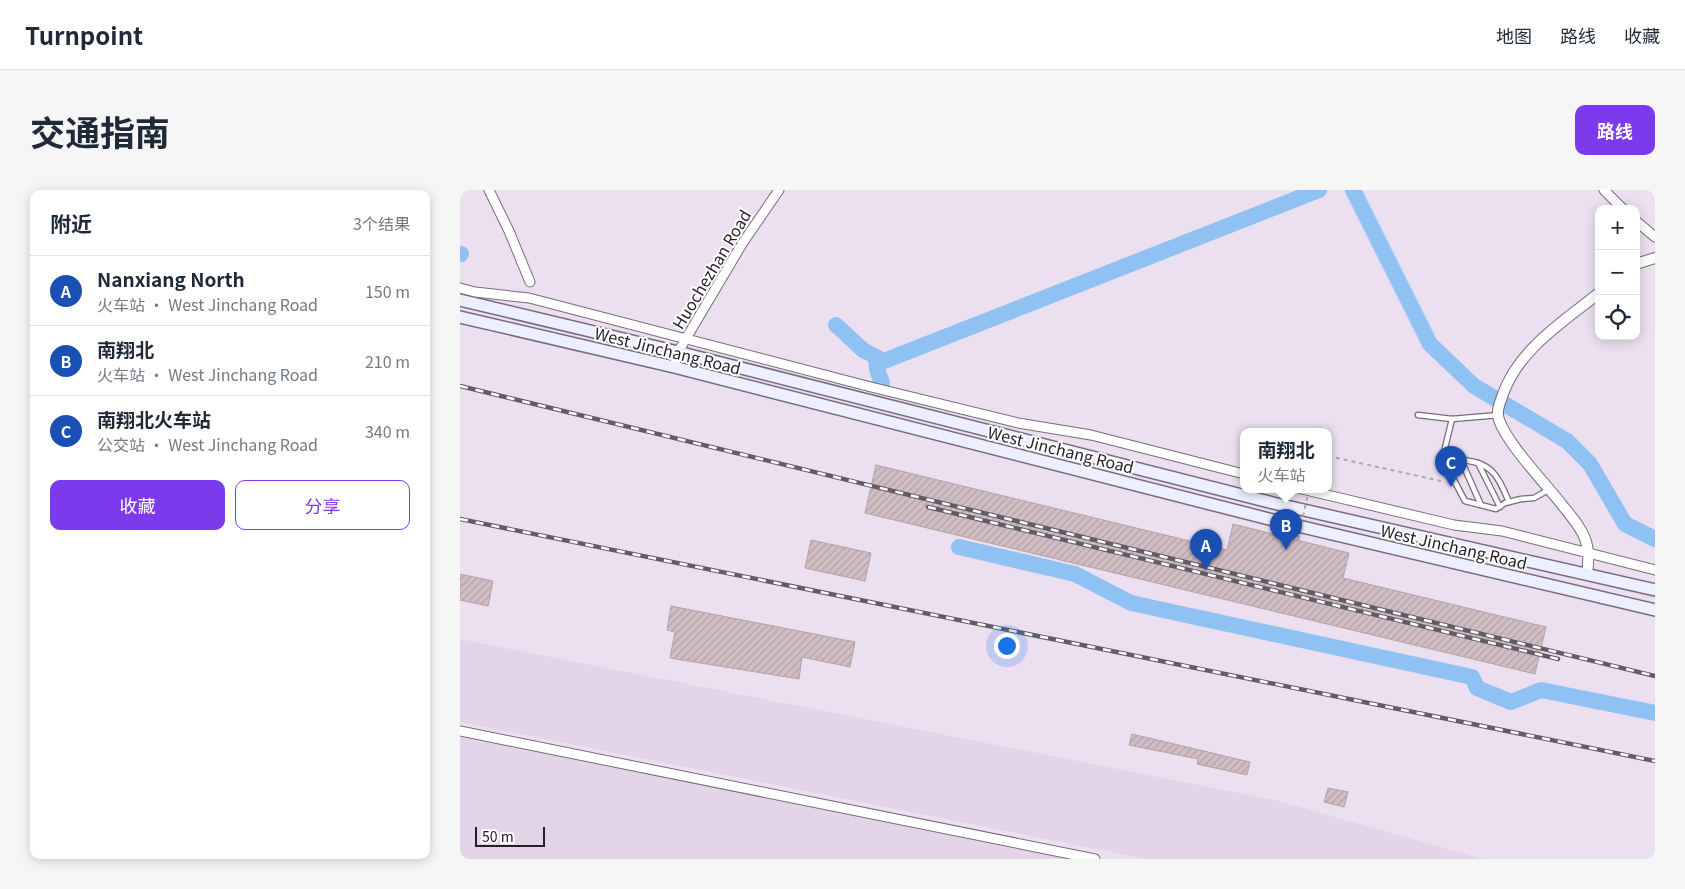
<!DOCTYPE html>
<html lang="zh">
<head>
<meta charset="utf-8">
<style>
	body { margin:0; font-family:Georgia,"Noto Sans SC",serif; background:#f6f6f7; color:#1f2937 }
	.controls { position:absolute; right:15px; top:15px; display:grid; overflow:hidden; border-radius:10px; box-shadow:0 2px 12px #0003 }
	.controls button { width:45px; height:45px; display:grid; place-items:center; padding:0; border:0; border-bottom:1px solid #e0e1e3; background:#fff; color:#1f2937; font:25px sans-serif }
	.scale { position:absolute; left:15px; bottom:12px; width:70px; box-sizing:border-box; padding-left:5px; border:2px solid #231e24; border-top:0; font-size:14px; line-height:18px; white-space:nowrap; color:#231e24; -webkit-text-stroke:4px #fff; paint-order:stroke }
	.you { position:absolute; left:546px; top:455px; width:18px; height:18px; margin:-12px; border:4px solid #fff; border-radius:50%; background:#1a73e8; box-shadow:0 0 0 8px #1a73e833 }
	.badge { display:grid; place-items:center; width:32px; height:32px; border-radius:50%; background:#7c3aed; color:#fff; font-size:16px; font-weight:700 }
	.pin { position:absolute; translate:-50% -41px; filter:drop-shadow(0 1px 2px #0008) }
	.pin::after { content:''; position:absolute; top:26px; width:18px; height:15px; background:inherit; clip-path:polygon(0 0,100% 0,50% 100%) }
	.popup { position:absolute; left:780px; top:238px; width:92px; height:65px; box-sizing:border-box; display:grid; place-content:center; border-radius:10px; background:#fff; filter:drop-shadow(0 1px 4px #0005); font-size:16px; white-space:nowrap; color:#747a83 }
	.popup b { font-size:19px; color:#1f2937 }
	.popup::after { content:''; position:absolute; left:50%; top:100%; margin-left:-10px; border:10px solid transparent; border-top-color:#fff }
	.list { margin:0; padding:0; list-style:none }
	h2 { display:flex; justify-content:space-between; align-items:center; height:65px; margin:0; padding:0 20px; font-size:21px }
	h2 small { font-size:16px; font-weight:400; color:#747a83 }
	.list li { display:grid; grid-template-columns:32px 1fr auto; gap:15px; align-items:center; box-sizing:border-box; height:70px; padding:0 20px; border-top:1px solid #e0e1e3 }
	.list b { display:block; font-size:19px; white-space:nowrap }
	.list p { margin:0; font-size:16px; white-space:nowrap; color:#747a83 }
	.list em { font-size:16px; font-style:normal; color:#747a83 }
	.actions { display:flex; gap:10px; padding:15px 20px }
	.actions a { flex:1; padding:11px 0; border:1px solid #7c3aed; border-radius:10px; text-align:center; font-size:18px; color:#7c3aed }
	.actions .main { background:#7c3aed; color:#fff }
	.icon { flex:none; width:28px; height:28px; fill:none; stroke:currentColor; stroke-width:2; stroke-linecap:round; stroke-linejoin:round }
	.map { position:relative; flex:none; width:1195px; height:669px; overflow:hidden; border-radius:10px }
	header { display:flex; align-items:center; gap:30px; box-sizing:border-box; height:70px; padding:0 25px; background:#fff; border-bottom:1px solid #e0e1e3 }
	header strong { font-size:24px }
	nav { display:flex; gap:28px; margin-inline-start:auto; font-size:18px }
	.intro { display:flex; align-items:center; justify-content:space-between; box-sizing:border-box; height:120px; padding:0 30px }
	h1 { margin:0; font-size:35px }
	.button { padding:12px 22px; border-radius:10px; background:#7c3aed; color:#fff; font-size:18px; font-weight:700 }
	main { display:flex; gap:30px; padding:0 30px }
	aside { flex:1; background:#fff; border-radius:10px; box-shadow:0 2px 12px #0003 }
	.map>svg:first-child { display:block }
	.built { fill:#e4d4ea }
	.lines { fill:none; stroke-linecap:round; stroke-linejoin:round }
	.river { stroke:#90c1f3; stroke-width:16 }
	.building { fill:url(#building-hatch); stroke:#b4a1a8 }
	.service-casing { stroke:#766c7a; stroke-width:7 }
	.minor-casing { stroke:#766c7a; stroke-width:11 }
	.tertiary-casing { stroke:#766c7a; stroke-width:12 }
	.secondary-casing { stroke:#766c7a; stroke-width:14 }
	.path { stroke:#aea5b1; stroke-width:2; stroke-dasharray:4 4; stroke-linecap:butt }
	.service { stroke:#fff; stroke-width:4.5 }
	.minor { stroke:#fff; stroke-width:9 }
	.tertiary { stroke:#fff; stroke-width:10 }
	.secondary { stroke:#eeeffe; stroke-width:11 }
	.rail-casing { stroke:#635b65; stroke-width:4.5 }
	.rail { stroke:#fff; stroke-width:2.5; stroke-dasharray:8; stroke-linecap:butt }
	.path-bridge { stroke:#aea5b1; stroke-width:2; stroke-dasharray:4 4; stroke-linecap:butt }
	.labels { text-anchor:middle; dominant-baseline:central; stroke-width:4; stroke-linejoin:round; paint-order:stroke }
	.street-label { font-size:16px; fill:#231e24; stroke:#fff }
</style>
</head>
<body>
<header>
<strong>Turnpoint</strong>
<nav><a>地图</a><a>路线</a><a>收藏</a></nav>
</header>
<div class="intro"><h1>交通指南</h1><a class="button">路线</a></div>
<main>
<aside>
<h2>附近<small>3个结果</small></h2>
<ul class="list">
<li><span class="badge" style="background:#1a4fb4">A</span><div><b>Nanxiang North</b><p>火车站 · West Jinchang Road</p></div><em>150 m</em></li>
<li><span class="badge" style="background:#1a4fb4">B</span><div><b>南翔北</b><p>火车站 · West Jinchang Road</p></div><em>210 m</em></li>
<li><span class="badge" style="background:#1a4fb4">C</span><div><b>南翔北火车站</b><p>公交站 · West Jinchang Road</p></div><em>340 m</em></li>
</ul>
<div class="actions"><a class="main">收藏</a><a>分享</a></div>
</aside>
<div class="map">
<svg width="1195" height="669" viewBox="0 0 1195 669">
	<defs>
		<pattern id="building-hatch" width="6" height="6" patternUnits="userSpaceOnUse" patternTransform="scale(1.25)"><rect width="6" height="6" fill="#d1bdc4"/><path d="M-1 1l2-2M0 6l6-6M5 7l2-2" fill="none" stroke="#b3a2a8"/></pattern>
	</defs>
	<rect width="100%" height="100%" fill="#ece0f0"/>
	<g class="built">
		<path d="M0,449L815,610L1022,669H687L0,532Z"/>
		<path d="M0,543L625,669H0Z"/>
	</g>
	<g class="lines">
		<g class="river">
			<path d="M893,0L970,154L1014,196L1107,251L1130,274L1165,334L1195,349"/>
			<path d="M0,64H1"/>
			<path d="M376,135L403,160L424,171L859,0"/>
			<path d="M416,167L417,179L422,193"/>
			<path d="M499,357L615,384L671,413L1012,487L1017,498L1051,512L1081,500L1195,523"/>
		</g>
	</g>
	<g class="building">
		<path d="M416,275L767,360L773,334L889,363L883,388L1086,437L1075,484L405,323Z"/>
		<path d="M351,350L411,363L405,391L345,378Z"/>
		<path d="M0,384L33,391L28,416L0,410Z"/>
		<path d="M211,416L395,452L390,477L342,467L339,489L210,468L215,442L207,440Z"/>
		<path d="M672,544L790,572L787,585L737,574L738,569L669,555Z"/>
		<path d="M868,598L888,602L884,617L864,612Z"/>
	</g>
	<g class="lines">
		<defs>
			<g id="service">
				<path d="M958,225L992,229L1039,225"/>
				<path d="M992,229L984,262L986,275L1005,311L1036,319L1045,313L1061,309L1074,308L1090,299"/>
				<path d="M984,262C995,270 1002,269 1014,272C1036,277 1041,294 1049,312"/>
				<path d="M1001,270L1021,315"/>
				<path d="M1018,273L1040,317"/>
			</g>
			<g id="minor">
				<path d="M29,0L49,41L70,92"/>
				<path d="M1144,0L1163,19"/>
				<path d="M1176,31L1195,47"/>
				<path d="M0,98L15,102L69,108L411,197L558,233L631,245L784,284"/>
				<path d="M214,177L218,162L282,54L319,0"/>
				<path d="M842,299L994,335L1042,341L1195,380"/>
				<path d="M0,541L635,669"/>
			</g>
			<g id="tertiary">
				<path d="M1176,74L1195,68"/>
				<path d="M1127,384C1132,351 1123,341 1103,316C1086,294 1048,255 1039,230C1036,220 1040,213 1043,204C1059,159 1103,132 1139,103"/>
			</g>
			<g id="secondary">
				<path d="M0,110L218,162L813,313L1195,400"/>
				<path d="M0,127L214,177L809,329L1195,420"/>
			</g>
		</defs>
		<use href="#service" class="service-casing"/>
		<use href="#minor" class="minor-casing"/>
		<use href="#tertiary" class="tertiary-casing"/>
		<use href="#secondary" class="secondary-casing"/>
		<path class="path" d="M868,266L981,291"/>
		<use href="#service" class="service"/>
		<use href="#minor" class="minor"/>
		<use href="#tertiary" class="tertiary"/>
		<use href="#secondary" class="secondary"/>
		<defs>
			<g id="rail">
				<path d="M0,196L1195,486"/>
				<path d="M468,317L1098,469"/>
				<path d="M0,329L1195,571"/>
			</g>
		</defs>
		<use href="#rail" class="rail-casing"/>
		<use href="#rail" class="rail"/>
		<path class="path-bridge" d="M838,350L849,299"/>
	</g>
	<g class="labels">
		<g class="street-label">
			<text transform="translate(251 79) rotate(-59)">Huochezhan Road</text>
			<text transform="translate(208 160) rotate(14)">West Jinchang Road</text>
			<text transform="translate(601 259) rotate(14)">West Jinchang Road</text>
			<text transform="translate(994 356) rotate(13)">West Jinchang Road</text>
		</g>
	</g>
</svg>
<div class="controls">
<button>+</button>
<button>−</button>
<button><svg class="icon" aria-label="locate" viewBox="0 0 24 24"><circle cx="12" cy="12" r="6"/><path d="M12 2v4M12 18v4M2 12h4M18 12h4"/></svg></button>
</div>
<div class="scale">50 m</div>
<div class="you"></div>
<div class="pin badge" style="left:746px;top:380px;background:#1a4fb4">A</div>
<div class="pin badge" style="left:826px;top:360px;background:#1a4fb4">B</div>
<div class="popup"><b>南翔北</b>火车站</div>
<div class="pin badge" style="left:991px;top:297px;background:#1a4fb4">C</div>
</div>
</main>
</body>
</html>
